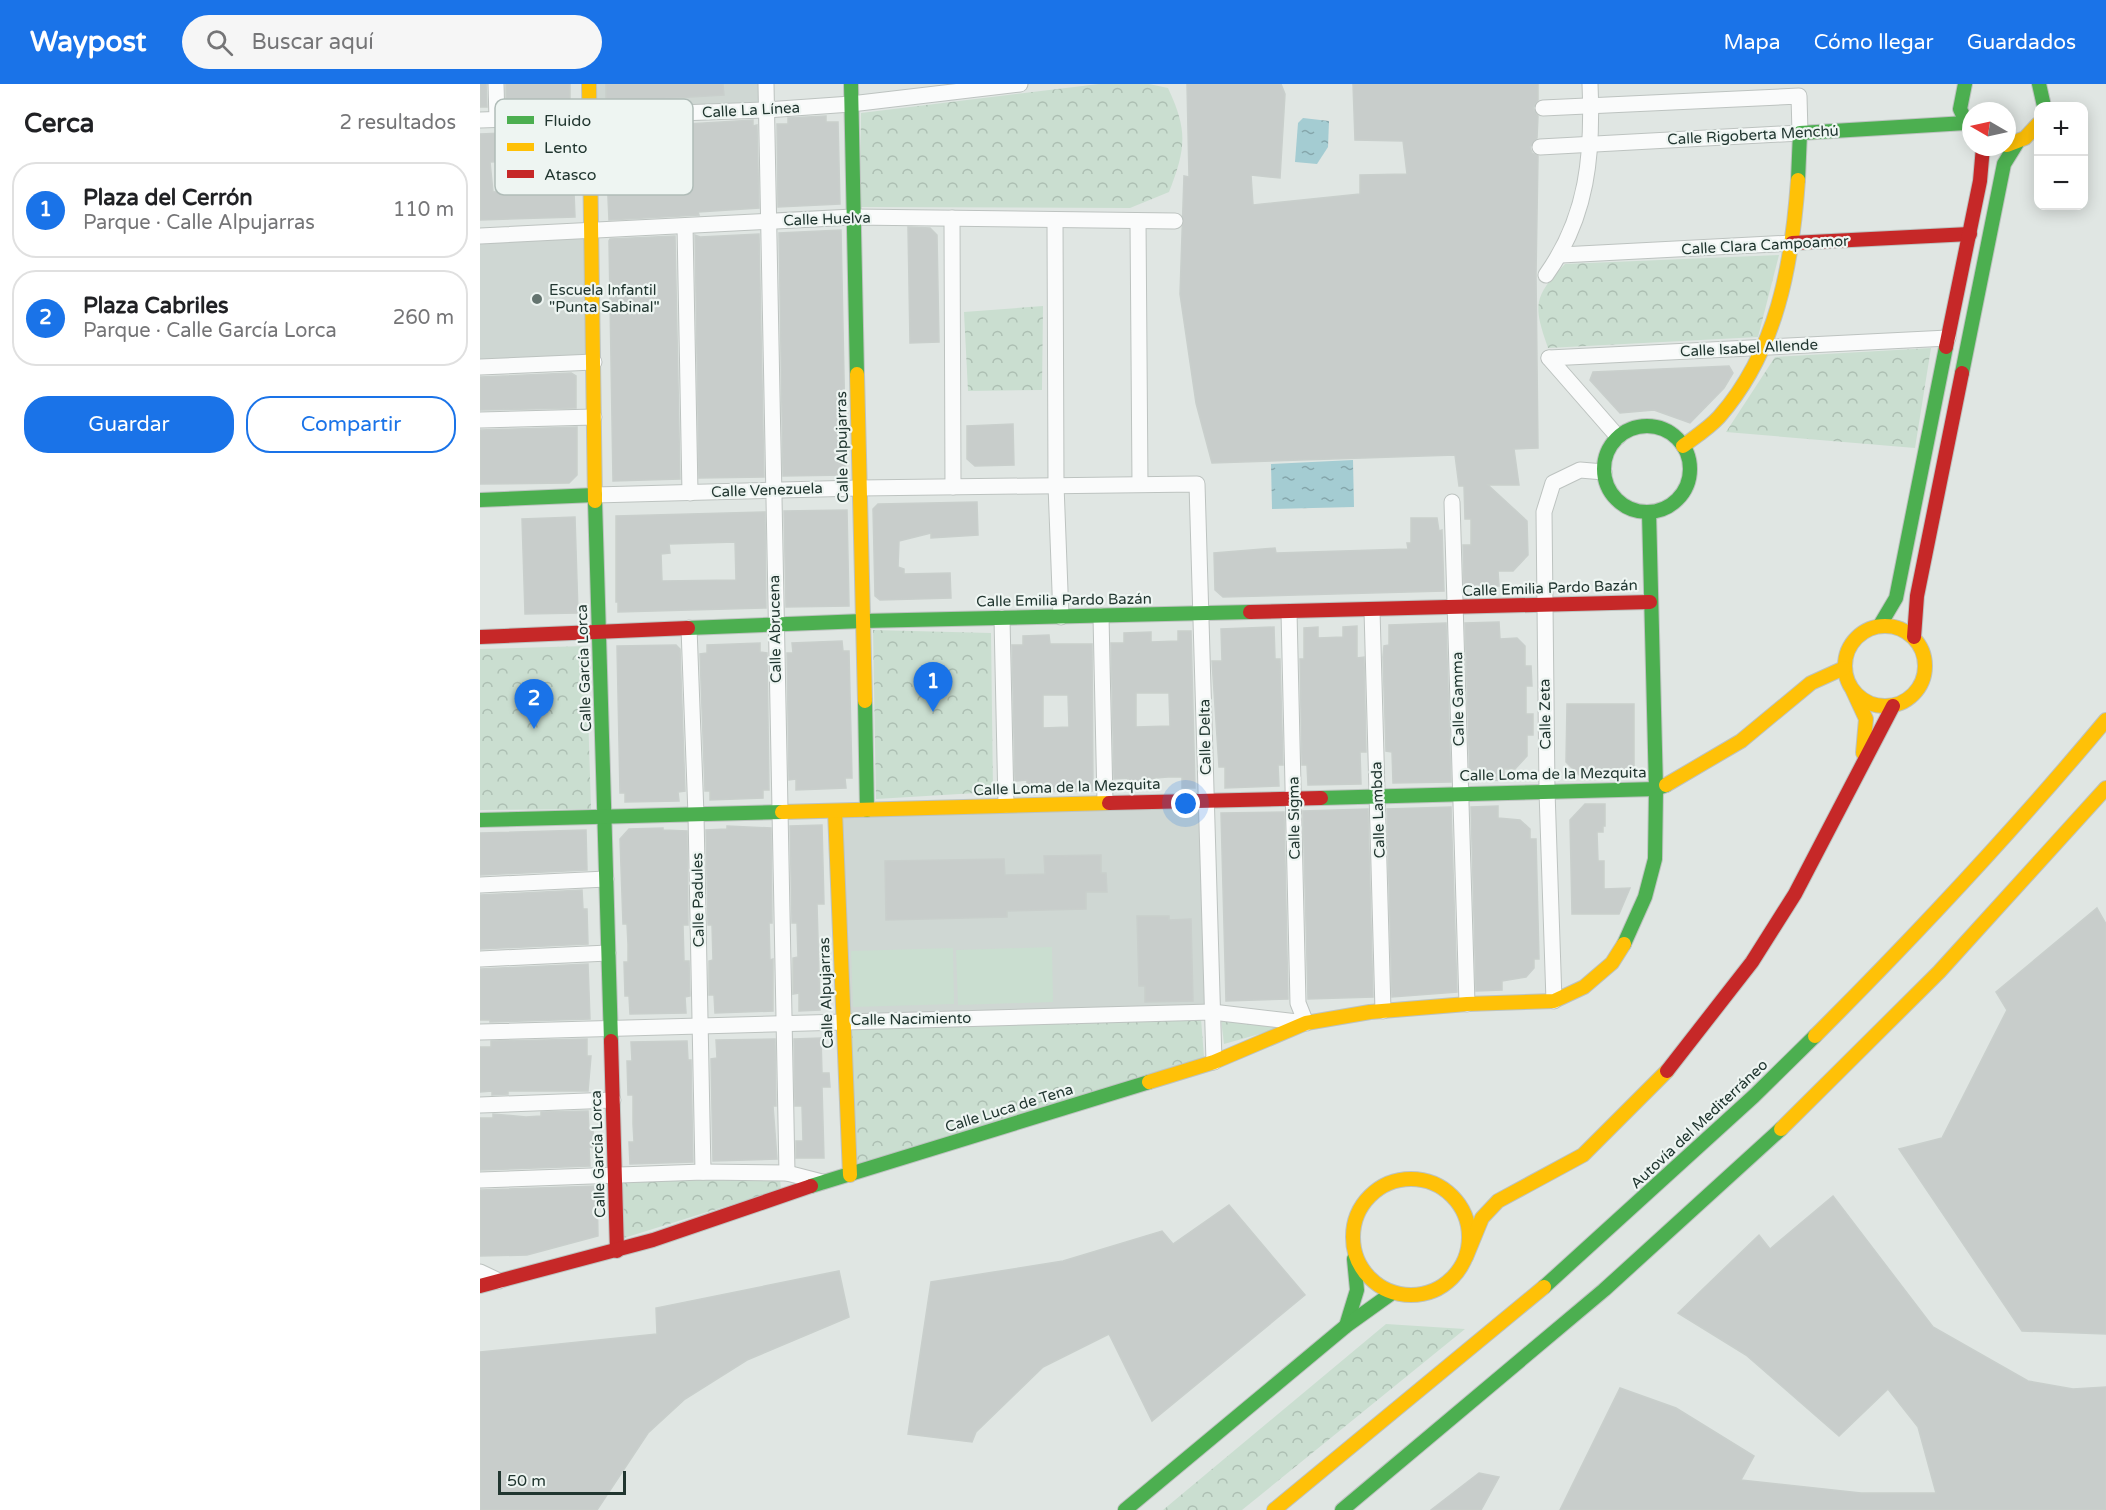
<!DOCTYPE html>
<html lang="es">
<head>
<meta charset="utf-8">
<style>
	body { margin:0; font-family:"Varela Round",sans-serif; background:#f6f6f6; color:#202124 }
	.controls { position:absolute; right:18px; top:18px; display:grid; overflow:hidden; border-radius:12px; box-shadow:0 3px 15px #0003 }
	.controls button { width:54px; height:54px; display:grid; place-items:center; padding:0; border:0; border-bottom:2px solid #e0e0e0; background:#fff; color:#202124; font:30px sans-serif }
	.compass { position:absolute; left:1482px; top:18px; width:54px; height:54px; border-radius:50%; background:#fff; box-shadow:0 3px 15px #0003; rotate:279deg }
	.scale { position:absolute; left:18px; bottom:15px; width:128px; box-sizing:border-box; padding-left:6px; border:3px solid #213630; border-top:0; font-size:16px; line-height:21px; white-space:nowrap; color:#213630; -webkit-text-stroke:4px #eef5f2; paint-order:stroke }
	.you { position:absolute; left:706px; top:720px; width:21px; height:21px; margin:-15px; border:4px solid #fff; border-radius:50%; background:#1a73e8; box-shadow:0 0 0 9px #1a73e833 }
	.badge { display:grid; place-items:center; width:39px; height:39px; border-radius:50%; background:#1a73e8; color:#fff; font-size:20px; font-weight:700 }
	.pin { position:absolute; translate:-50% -50px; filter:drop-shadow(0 2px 3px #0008) }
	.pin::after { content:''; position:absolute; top:32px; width:21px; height:18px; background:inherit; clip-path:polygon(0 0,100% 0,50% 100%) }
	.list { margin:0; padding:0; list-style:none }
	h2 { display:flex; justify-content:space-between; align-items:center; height:78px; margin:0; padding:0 24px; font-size:26px }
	h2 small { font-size:20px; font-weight:400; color:#757577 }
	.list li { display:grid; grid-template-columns:39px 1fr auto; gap:18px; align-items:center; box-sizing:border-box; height:96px; margin:0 12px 12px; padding:0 12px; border:2px solid #e0e0e0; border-radius:24px }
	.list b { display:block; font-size:22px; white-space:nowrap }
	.list p { margin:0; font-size:20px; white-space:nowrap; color:#757577 }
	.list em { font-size:20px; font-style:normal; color:#757577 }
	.actions { display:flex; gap:12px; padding:18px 24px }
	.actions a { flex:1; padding:14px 0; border:2px solid #1a73e8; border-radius:24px; text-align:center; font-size:21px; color:#1a73e8 }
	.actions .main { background:#1a73e8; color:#fff }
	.icon { flex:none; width:33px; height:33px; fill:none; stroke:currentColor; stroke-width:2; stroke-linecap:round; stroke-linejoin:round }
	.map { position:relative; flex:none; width:1626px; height:1426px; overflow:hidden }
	header { display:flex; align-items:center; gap:36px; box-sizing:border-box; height:84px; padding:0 30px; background:#1a73e8; color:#fff }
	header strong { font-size:28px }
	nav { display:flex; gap:33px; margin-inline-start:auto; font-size:21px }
	.search { width:420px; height:54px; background:#f6f6f6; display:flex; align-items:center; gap:15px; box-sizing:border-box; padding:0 21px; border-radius:33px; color:#757577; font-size:22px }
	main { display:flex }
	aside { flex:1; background:#fff }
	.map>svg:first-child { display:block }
	.built { fill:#cfd7d3 }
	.grass { fill:#caded0 }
	.park { fill:url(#park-crowns) }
	.water { fill:url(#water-ripples) }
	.building { fill:#c8cdcb; stroke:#c9cfcc; stroke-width:1.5; fill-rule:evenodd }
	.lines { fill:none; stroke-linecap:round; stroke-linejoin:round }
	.street-casing { stroke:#bdc3c0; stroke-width:17 }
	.fast-casing { stroke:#bdc3c0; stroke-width:16 }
	.slow-casing { stroke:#bdc3c0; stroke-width:16 }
	.jam-casing { stroke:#bdc3c0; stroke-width:16 }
	.street { stroke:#fafbfb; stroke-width:15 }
	.fast { stroke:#4caf50; stroke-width:14 }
	.slow { stroke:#ffc107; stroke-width:14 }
	.jam { stroke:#c62828; stroke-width:14 }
	.poi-dot { fill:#64746f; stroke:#eef5f2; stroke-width:2 }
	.labels { text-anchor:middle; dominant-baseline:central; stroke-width:4.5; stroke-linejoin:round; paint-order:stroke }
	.street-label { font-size:15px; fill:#213630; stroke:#eef5f2 }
	.poi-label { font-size:15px; fill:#213630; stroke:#eef5f2; text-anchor:start }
	.key { fill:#eef5f2; stroke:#b0bcb8; stroke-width:1.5 }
	.key-label { font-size:16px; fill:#213630 }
</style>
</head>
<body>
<header>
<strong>Waypost</strong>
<div class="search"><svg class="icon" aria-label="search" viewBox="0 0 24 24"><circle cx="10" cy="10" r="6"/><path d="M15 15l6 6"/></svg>Buscar aquí</div>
<nav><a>Mapa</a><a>Cómo llegar</a><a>Guardados</a></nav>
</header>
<main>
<aside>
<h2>Cerca<small>2 resultados</small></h2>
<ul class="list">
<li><span class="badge">1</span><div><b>Plaza del Cerrón</b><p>Parque · Calle Alpujarras</p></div><em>110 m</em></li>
<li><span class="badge">2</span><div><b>Plaza Cabriles</b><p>Parque · Calle García Lorca</p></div><em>260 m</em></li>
</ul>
<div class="actions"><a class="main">Guardar</a><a>Compartir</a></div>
</aside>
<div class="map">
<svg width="1626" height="1426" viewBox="0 0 1626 1426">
	<defs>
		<pattern id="park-crowns" width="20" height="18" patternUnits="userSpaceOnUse" patternTransform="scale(1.5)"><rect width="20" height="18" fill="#caded0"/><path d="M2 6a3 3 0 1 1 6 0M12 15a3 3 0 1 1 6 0" fill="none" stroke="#adbfb3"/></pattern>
		<pattern id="water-ripples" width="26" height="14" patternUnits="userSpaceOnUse" patternTransform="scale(1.5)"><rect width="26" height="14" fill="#a4ccd2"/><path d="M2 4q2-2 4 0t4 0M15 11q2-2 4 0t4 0" fill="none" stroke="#85a6ab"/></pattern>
	</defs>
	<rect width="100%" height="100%" fill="#e0e6e3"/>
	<g class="built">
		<path d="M109,0H286V26L109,33Z"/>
		<path d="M113,147L114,278L0,283V152Z"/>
		<path d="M727,715L732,928L364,937L355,727Z"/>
	</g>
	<g class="grass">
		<path d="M572,863L573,918L478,921L476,866Z"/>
		<path d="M473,864L474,920L373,923L371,867Z"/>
	</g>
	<g class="park">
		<path d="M619,0H669L688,4C708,47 706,64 689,108L650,124L380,123L381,29Z"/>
		<path d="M1299,171L1278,253L1068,264C1053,221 1053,213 1085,180Z"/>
		<path d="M563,222L562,306L488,307L484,228Z"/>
		<path d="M1451,264L1435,364L1246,348L1295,273Z"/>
		<path d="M393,546L511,549L513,708L396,715Z"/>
		<path d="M106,562L111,725L0,726V565Z"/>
		<path d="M721,935L724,973L375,1081L367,942Z"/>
		<path d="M741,935L805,943L744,960Z"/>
		<path d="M300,1095L301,1105L144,1154L142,1097Z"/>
		<path d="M906,1240L985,1245L762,1426H683Z"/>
	</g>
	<g class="water">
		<path d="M823,34L849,37L848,63L837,80L815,78L818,39Z"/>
		<path d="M873,376L874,423L792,425L791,380Z"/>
	</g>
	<g class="building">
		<path d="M0,0H6L7,23H0Z"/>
		<path d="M26,0H90V21L26,22Z"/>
		<path d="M126,0H243L244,11L126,18Z"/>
		<path d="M707,0H801L805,10L800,94L771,91L773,121L880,110V91L927,90L923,57L875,56L873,0H1058V16L1053,24L1058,32L1057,54L1050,63L1052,69L1058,72L1056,191L1058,364L1034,365L1039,401H1008L1047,437L1048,471L1033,487H1018L1019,502L984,503L983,461H991V435H985L984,402H979L975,371L732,379L716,319L700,210L704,92L709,93Z"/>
		<path d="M346,32V38H358L360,120L298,123L297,40H308V34Z"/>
		<path d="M273,36V42L277,41L279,124L218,128L219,131L129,136L125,45Z"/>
		<path d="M70,47L71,60L92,59L95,133L0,136V50ZM62,76L64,105L13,108L10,78Z"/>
		<path d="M428,143L450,144L457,151L459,258L430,259Z"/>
		<path d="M361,146L366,391L303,392L299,149Z"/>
		<path d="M279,150L284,393L219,394L215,151L220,153Z"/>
		<path d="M195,152L200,395L133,397L129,157L130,155Z"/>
		<path d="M1249,282L1253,289L1244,304L1210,339L1174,326L1140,329L1110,296L1113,288Z"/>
		<path d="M91,289L96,292V324L0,326V293Z"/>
		<path d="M533,340L534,381L495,382L487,375V342Z"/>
		<path d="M97,343V391L89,399L0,400V346Z"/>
		<path d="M497,418L498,451L451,454V449L419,457L418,483L424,485V490L470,489L471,514L400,516L395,512L393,425L398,420Z"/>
		<path d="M367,426L369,522L306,523L304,427Z"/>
		<path d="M285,428L286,524L138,528V518H136V432ZM255,458L256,496L182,497L181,470L190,469L189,460Z"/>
		<path d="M95,433L98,529L45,530L42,435Z"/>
		<path d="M931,434H957L959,447L962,446L964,507L743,513L735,506L734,469L795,464L796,469L928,465L927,459H931Z"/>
		<path d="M1019,538L1020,555L1037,554L1045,562V582H1051L1052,602H1046V630H1053V651H1047V672L1035,685H1024V696L990,697L985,539Z"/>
		<path d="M966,539L971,698L913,699L912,668L906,667L903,573L904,562L909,561V541Z"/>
		<path d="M877,542V574L884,573L886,668H880L881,700L828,701L827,681H822L820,575H824V544L838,543V554L863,553V543Z"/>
		<path d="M794,543L795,575H800L803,681H798L799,702L745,704V683H739L732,577H742L741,545Z"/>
		<path d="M698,547H711L715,704H702V693H688L675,694V705H648V694L634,695L631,559H644V549L671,548V558L698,557ZM656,609H689L690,642L656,643Z"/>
		<path d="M569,551L570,560H612L613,707L547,708V696L535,697L532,561H543V552ZM563,611H588L589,643L563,644Z"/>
		<path d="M362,557L363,567H369L372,694H365L366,704L316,706V695L309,696L307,569H313L312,559Z"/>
		<path d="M280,559V568L287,569L289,706H283V714L230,716V707H225L220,570L227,569V561Z"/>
		<path d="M196,561L200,565L205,707L198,708L199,717L145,718V709H140L137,562Z"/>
		<path d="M1087,620H1154V686L1146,693L1102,694L1086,678Z"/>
		<path d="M1105,720H1125V742H1123V748H1117L1118,777H1124V805L1150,804L1139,830H1092L1090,736Z"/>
		<path d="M1018,722V734L1040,736L1050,745V755H1056L1059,875H1054V884L1046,893L1022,897V906L996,907L991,723Z"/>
		<path d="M971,723L977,908L912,913L907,725Z"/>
		<path d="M888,725L893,913L828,915L823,727Z"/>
		<path d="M804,728L808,915L746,917L741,729Z"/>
		<path d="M342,741L344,820H337L340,926L319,927V909L313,910V874L318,873L317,839H312L310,742Z"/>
		<path d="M247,742L291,744L292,839H289L290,876L293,875V927L235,929L234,911H229V877L233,876L232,841H228L226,746L247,745Z"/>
		<path d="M183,744V746L207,747L208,841H203L204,877H209L210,912L205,913L206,929L150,930L149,912H145L144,878H148V860L147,840H143L140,755L149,745Z"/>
		<path d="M106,746L107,786L0,791V749Z"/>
		<path d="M621,771V789H626L627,808H606V825L527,827V833L406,836L405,777L524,775L525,791L565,790L564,772Z"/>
		<path d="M102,806L103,825H107L108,860L0,865V811Z"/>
		<path d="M1617,824L1626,840V1250L1542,1247L1419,1065L1462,1054L1527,926L1516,908Z"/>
		<path d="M657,832H689V836L711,835L713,917L665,918V902H659Z"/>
		<path d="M108,880L110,935L10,938V936H0V885Z"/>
		<path d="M341,954L342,989H349L350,1003H342L344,1074H316V1057H323L322,1022H315L314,955Z"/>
		<path d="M107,955V972H111L108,1007H28V1010L12,1011V1007L0,1008V963H11V957Z"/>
		<path d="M295,955L296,1022H293L297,1075L233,1077L231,975L237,974L236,956Z"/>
		<path d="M207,957L208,976H211L213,1078L150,1080L149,1058H154L153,1040V1011H148L147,977H152L151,958Z"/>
		<path d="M108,1027L109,1046H113L114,1064L109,1063L110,1082L0,1086V1034H13V1030L46,1033L61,1032V1028Z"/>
		<path d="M117,1102L118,1152L47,1171L0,1172V1106Z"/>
		<path d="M1353,1112L1453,1243L1548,1297L1593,1305L1626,1303V1426H1080L1140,1304L1196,1324L1274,1372L1261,1396L1381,1409H1456L1438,1343L1408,1305L1359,1352L1266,1271L1198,1229L1279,1151L1290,1165Z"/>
		<path d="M749,1121L825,1211L672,1337L629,1250L563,1283L496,1348L492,1358L428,1350L451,1198L583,1177L682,1147L693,1160Z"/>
		<path d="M359,1187L369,1233L267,1276L205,1315L168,1349L117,1426H0V1268L177,1250L176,1224Z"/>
		<path d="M999,1389L1019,1393L1001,1426H951Z"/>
	</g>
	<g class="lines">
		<defs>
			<g id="street">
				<path d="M16,0L17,35"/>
				<path d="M286,0L307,1089"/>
				<path d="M0,36L286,26L371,20L540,0"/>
				<path d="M1060,63L1320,49L1319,12L1063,24"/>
				<path d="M472,134L473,403"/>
				<path d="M575,136L576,401L581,533"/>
				<path d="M658,137L660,400"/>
				<path d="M205,142L210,409"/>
				<path d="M0,152L373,133L695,137"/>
				<path d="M1081,171L1312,159"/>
				<path d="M1066,191C1108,132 1113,70 1110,0"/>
				<path d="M1069,274L1468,254"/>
				<path d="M1069,274L1138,353"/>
				<path d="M0,283L114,278"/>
				<path d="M0,336L114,333"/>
				<path d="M115,411L379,404L717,400L734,978"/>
				<path d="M972,418L987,920"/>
				<path d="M892,526L903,927"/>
				<path d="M621,532L625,718"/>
				<path d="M522,534L526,721"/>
				<path d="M209,544L216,731L223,1088"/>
				<path d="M0,801L126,795"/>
				<path d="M0,875L128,869"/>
				<path d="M1074,917L1067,707L1064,428L1073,399L1100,386L1124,388"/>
				<path d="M0,948L732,928L826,939L818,919L809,528"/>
				<path d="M0,1021L133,1016"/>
				<path d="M0,1096L223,1088L307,1089L342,1098"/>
				<path d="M0,1188L19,1197"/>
			</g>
			<g id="fast">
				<path d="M371,0L377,290"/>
				<path d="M1485,0L1480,25L1491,48"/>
				<path d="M1559,0L1564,22"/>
				<path d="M1318,96L1320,49L1486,39"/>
				<path d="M1482,289L1524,80L1537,59"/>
				<circle cx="1167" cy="385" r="43"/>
				<path d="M0,416L115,411"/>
				<path d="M115,417L131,957"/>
				<path d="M1400,541L1416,514L1466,263"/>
				<path d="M208,544L383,537L770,528"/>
				<path d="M385,617L387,726"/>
				<path d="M841,714L1176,705L1186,701"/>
				<path d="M0,736L302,728"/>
				<path d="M1144,860L1165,813L1175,775L1176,705L1169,428"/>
				<path d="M331,1102L669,998"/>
				<path d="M1064,1203L1274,1012L1335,952"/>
				<path d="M866,1242L877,1206L874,1175"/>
				<path d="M645,1426L866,1242L912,1209"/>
				<path d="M862,1426L1124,1206L1301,1045"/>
			</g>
			<g id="slow">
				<path d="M109,0L115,417"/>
				<path d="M1527,61L1545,54L1558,40"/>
				<path d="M377,290L385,617"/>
				<path d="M1203,362C1215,353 1229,344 1239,333C1297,267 1312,181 1318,96"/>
				<circle cx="1405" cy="582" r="40"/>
				<path d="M1373,607L1386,635L1383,669"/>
				<path d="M1186,701L1261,657L1331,599L1364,584"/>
				<path d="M355,727L370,1091"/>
				<path d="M302,728L629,719"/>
				<path d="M1335,952C1437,850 1534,746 1626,636"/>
				<path d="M669,998L734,978L826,939L890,928L987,920L1074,917L1104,903L1132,879L1144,860"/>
				<path d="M1301,1045L1459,888L1626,704"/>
				<circle cx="931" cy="1153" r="58"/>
				<path d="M986,1173L1002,1134L1018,1117L1103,1071L1187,987"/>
				<path d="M794,1426L1064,1203"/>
			</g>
			<g id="jam">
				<path d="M1312,159L1490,150"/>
				<path d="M1466,263L1500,97L1503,63"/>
				<path d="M770,528L1170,518"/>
				<path d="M0,553L208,544"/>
				<path d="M1434,553L1437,512L1482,289"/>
				<path d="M629,719L841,714"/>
				<path d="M131,957L137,1167"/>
				<path d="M1187,987L1272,878L1315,810L1413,622"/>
				<path d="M0,1202L173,1156L331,1102"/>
			</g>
		</defs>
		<use href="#street" class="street-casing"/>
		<use href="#fast" class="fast-casing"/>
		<use href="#slow" class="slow-casing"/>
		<use href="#jam" class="jam-casing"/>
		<use href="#street" class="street"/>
		<use href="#fast" class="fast"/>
		<use href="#slow" class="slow"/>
		<use href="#jam" class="jam"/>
	</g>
	<circle class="poi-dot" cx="57" cy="215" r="6"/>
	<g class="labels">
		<g class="street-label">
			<text transform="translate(271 26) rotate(-3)">Calle La Línea</text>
			<text transform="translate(1273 51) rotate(-3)">Calle Rigoberta Menchú</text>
			<text transform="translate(347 135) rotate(-2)">Calle Huelva</text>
			<text transform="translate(1285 161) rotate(-3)">Calle Clara Campoamor</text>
			<text transform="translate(1269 264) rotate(-3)">Calle Isabel Allende</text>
			<text transform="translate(362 363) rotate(-91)">Calle Alpujarras</text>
			<text transform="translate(287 406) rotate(-2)">Calle Venezuela</text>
			<text transform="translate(1070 504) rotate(-2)">Calle Emilia Pardo Bazán</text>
			<text transform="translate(584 516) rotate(-1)">Calle Emilia Pardo Bazán</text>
			<text transform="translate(295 545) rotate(-91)">Calle Abrucena</text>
			<text transform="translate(104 584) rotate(-92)">Calle García Lorca</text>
			<text transform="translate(978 615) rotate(-91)">Calle Gamma</text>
			<text transform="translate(1065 630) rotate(-91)">Calle Zeta</text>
			<text transform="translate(725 653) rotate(-91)">Calle Delta</text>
			<text transform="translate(1073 690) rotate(-1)">Calle Loma de la Mezquita</text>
			<text transform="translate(587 703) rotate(-2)">Calle Loma de la Mezquita</text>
			<text transform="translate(898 726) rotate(-92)">Calle Lambda</text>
			<text transform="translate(814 734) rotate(-91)">Calle Sigma</text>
			<text transform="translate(218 816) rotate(-91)">Calle Padules</text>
			<text transform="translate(346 909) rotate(-92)">Calle Alpujarras</text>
			<text transform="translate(431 935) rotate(-1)">Calle Nacimiento</text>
			<text transform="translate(529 1024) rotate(-17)">Calle Luca de Tena</text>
			<text transform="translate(1219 1040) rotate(-43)">Autovía del Mediterráneo</text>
			<text transform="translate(118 1070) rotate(-92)">Calle García Lorca</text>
		</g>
		<g class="poi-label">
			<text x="69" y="206">Escuela Infantil<tspan x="69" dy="17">"Punta Sabinal"</tspan></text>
		</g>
	</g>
	<rect x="15" y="15" width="198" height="96" rx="9" class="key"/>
	<rect x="27" y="32" width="27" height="8" fill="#4caf50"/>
	<rect x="27" y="59" width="27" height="8" fill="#ffc107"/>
	<rect x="27" y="86" width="27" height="8" fill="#c62828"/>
	<g class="key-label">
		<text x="64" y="42">Fluido</text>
		<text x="64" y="69">Lento</text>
		<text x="64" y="96">Atasco</text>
	</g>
</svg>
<div class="controls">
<button>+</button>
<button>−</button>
</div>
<svg class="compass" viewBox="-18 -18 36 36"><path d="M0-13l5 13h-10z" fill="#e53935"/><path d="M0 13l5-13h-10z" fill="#757577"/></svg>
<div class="scale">50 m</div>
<div class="you"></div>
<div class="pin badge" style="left:453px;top:628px">1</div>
<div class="pin badge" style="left:54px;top:645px">2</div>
</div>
</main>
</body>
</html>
